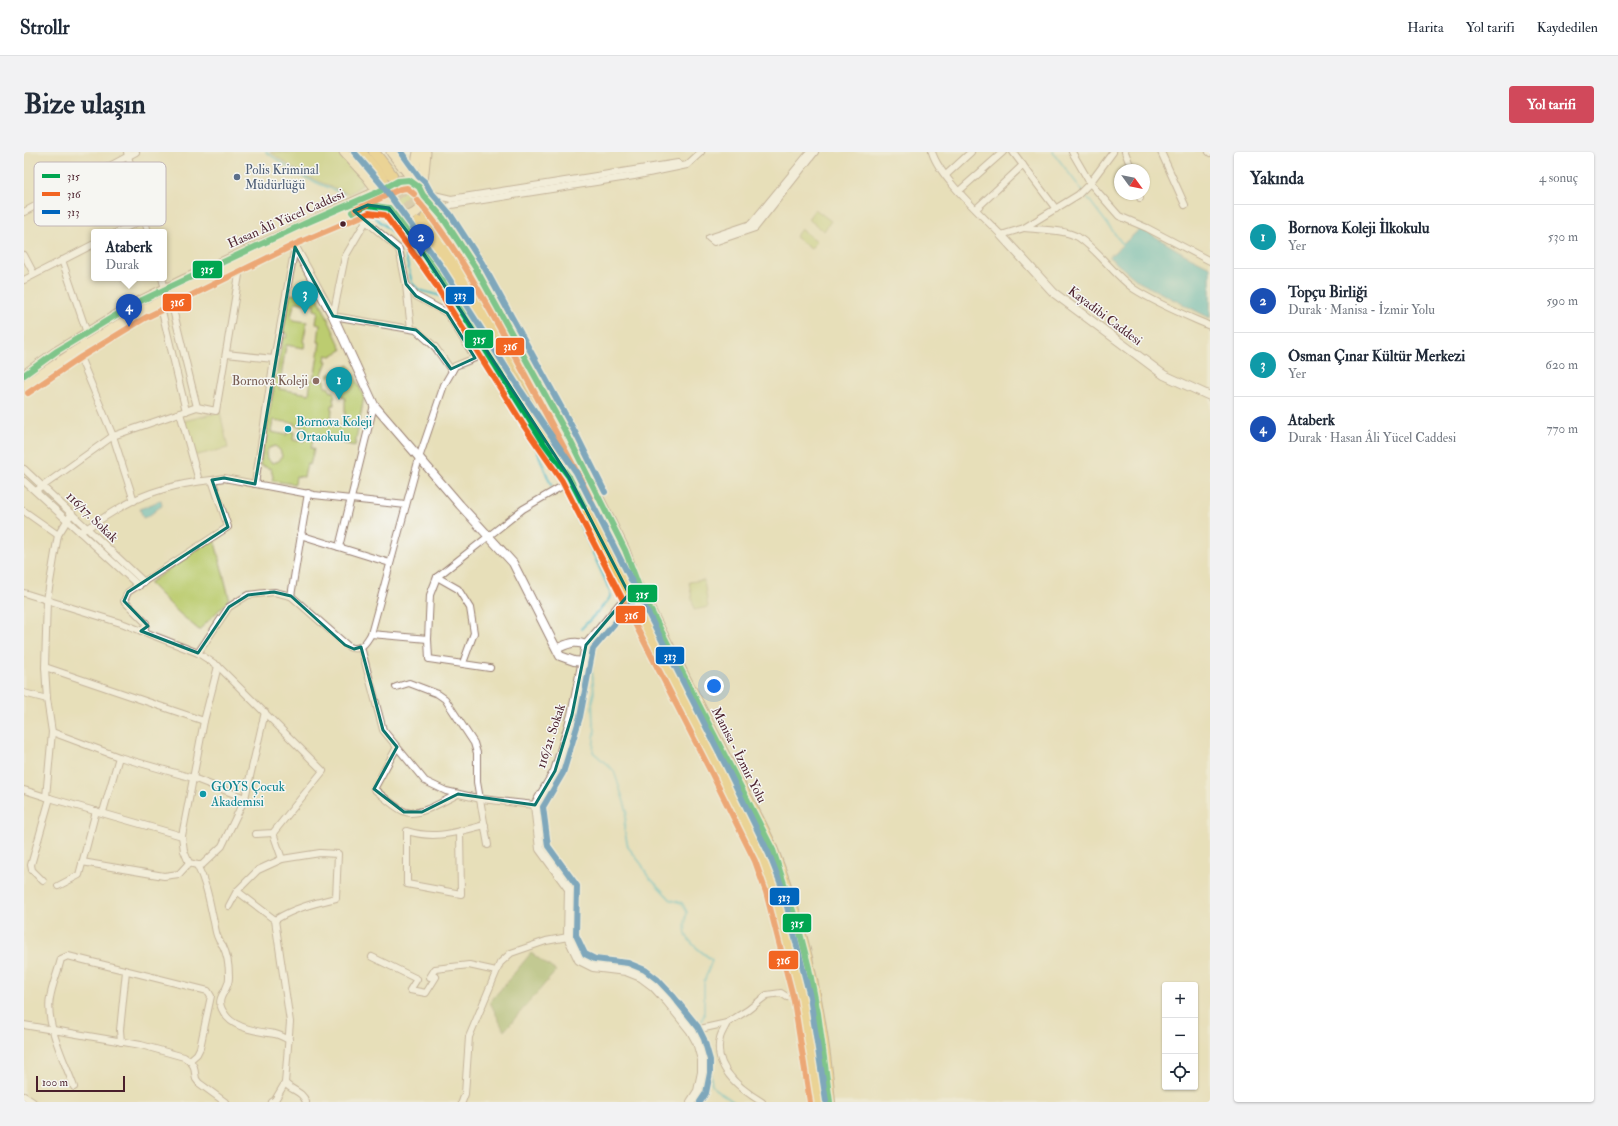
<!DOCTYPE html>
<html lang="tr">
<head>
<meta charset="utf-8">
<style>
	body { margin:0; font-family:"IM FELL Double Pica",serif; background:#f2f2f3; color:#1f2937 }
	.controls { position:absolute; right:12px; bottom:12px; display:grid; overflow:hidden; border-radius:4px; box-shadow:0 1px 3px #0004 }
	.controls button { width:36px; height:36px; display:grid; place-items:center; padding:0; border:0; border-bottom:1px solid #e0e1e3; background:#fff; color:#1f2937; font:20px sans-serif }
	.compass { position:absolute; left:1090px; top:12px; width:36px; height:36px; border-radius:50%; background:#fff; box-shadow:0 1px 3px #0004; rotate:123deg }
	.scale { position:absolute; left:12px; bottom:10px; width:89px; box-sizing:border-box; padding-left:4px; border:2px solid #4a1f2b; border-top:0; font-size:11px; line-height:14px; white-space:nowrap; color:#4a1f2b; -webkit-text-stroke:3px #f6f6f2; paint-order:stroke }
	.you { position:absolute; left:690px; top:534px; width:14px; height:14px; margin:-10px; border:3px solid #fff; border-radius:50%; background:#1a73e8; box-shadow:0 0 0 6px #1a73e833 }
	.badge { display:grid; place-items:center; width:26px; height:26px; border-radius:50%; background:#d1495b; color:#fff; font-size:13px; font-weight:700 }
	.pin { position:absolute; translate:-50% -33px; filter:drop-shadow(0 1px 2px #0008) }
	.pin::after { content:''; position:absolute; top:21px; width:14px; height:12px; background:inherit; clip-path:polygon(0 0,100% 0,50% 100%) }
	.popup { position:absolute; left:67px; top:77px; width:76px; height:52px; box-sizing:border-box; display:grid; place-content:center; border-radius:4px; background:#fff; filter:drop-shadow(0 1px 3px #0005); font-size:13px; white-space:nowrap; color:#747a83 }
	.popup b { font-size:15px; color:#1f2937 }
	.popup::after { content:''; position:absolute; left:50%; top:100%; margin-left:-8px; border:8px solid transparent; border-top-color:#fff }
	.list { margin:0; padding:0; list-style:none }
	h2 { display:flex; justify-content:space-between; align-items:center; height:52px; margin:0; padding:0 16px; font-size:17px }
	h2 small { font-size:13px; font-weight:400; color:#747a83 }
	.list li { display:grid; grid-template-columns:26px 1fr auto; gap:12px; align-items:center; box-sizing:border-box; height:64px; padding:0 16px; border-top:1px solid #e0e1e3 }
	.list b { display:block; font-size:15px; white-space:nowrap }
	.list p { margin:0; font-size:13px; white-space:nowrap; color:#747a83 }
	.list em { font-size:13px; font-style:normal; color:#747a83 }
	.icon { flex:none; width:22px; height:22px; fill:none; stroke:currentColor; stroke-width:2; stroke-linecap:round; stroke-linejoin:round }
	.map { position:relative; flex:none; width:1186px; height:950px; overflow:hidden; border-radius:4px }
	header { display:flex; align-items:center; gap:24px; box-sizing:border-box; height:56px; padding:0 20px; background:#fff; border-bottom:1px solid #e0e1e3 }
	header strong { font-size:19px }
	nav { display:flex; gap:22px; margin-inline-start:auto; font-size:14px }
	.intro { display:flex; align-items:center; justify-content:space-between; box-sizing:border-box; height:96px; padding:0 24px }
	h1 { margin:0; font-size:28px }
	.button { padding:10px 18px; border-radius:4px; background:#d1495b; color:#fff; font-size:14px; font-weight:700 }
	main { display:flex; gap:24px; padding:0 24px }
	aside { flex:1; background:#fff; border-radius:4px; box-shadow:0 1px 3px #0004 }
	.map>svg:first-child { display:block }
	.green { fill:#bccc6f; stroke:#83764d; fill-rule:evenodd }
	.forest { fill:#95b062; stroke:#706846 }
	.water { fill:#4ab8c3; stroke:#4a6c77 }
	.lines { fill:none; stroke-linecap:round; stroke-linejoin:round }
	.stream { stroke:#4ab8c3; stroke-width:2 }
	.trunk-tunnel { stroke:#c8b99d; stroke-width:10; stroke-dasharray:10 5; stroke-linecap:butt }
	.minor-casing { stroke:#987f72; stroke-width:8 }
	.tertiary-casing { stroke:#987f72; stroke-width:10 }
	.secondary-casing { stroke:#987f72; stroke-width:11 }
	.trunk-casing { stroke:#987f72; stroke-width:12 }
	.minor { stroke:#fff; stroke-width:6 }
	.tertiary { stroke:#fff; stroke-width:8 }
	.secondary { stroke:#f8e8c3; stroke-width:9 }
	.trunk { stroke:#eec569; stroke-width:10 }
	.bus-1-casing { stroke:#f6f6f2; stroke-width:9 }
	.bus-2-casing { stroke:#f6f6f2; stroke-width:9 }
	.bus-3-casing { stroke:#f6f6f2; stroke-width:9 }
	.bus-1 { stroke:#00a651; stroke-width:6 }
	.bus-2 { stroke:#f26522; stroke-width:6 }
	.bus-3 { stroke:#0065bd; stroke-width:6 }
	.marked { fill:none; stroke:#0f766e; stroke-width:3; stroke-linejoin:round }
	.service-dot { fill:#5c6f8a; stroke:#f6f6f2; stroke-width:1.5 }
	.bus-dot { fill:#4a1f2b; stroke:#f6f6f2; stroke-width:1.5 }
	.education-dot { fill:#8d6e63; stroke:#f6f6f2; stroke-width:1.5 }
	.culture-dot { fill:#0f9aa8; stroke:#f6f6f2; stroke-width:1.5 }
	.labels { text-anchor:middle; dominant-baseline:central; stroke-width:3; stroke-linejoin:round; paint-order:stroke }
	.service-label { font-size:13px; fill:#4e5e75; stroke:#f6f6f2; text-anchor:start }
	.street-label { font-size:13px; fill:#4a1f2b; stroke:#f6f6f2 }
	.education-label { font-size:13px; fill:#785e54; stroke:#f6f6f2; text-anchor:end }
	.culture-label { font-size:13px; fill:#0d838f; stroke:#f6f6f2; text-anchor:start }
	.key { fill:#f6f6f2; stroke:#c2b6b6; stroke-width:1 }
	.key-label { font-size:11px; fill:#4a1f2b }
	.line-badge { stroke:#f6f6f2; stroke-width:1.5 }
	.badge-label { font-size:11px; text-anchor:middle; font-weight:bold; fill:#fff }
</style>
</head>
<body>
<header>
<strong>Strollr</strong>
<nav><a>Harita</a><a>Yol tarifi</a><a>Kaydedilen</a></nav>
</header>
<div class="intro"><h1>Bize ulaşın</h1><a class="button">Yol tarifi</a></div>
<main>
<div class="map">
<svg width="1186" height="950" viewBox="0 0 1186 950">
	<rect width="100%" height="100%" fill="#f6f6f2"/>
	<filter id="ink" filterUnits="userSpaceOnUse"><feTurbulence type="fractalNoise" baseFrequency=".025" numOctaves="2"/><feDisplacementMap in="SourceGraphic" scale="8" xChannelSelector="R" yChannelSelector="G"/><feConvolveMatrix kernelMatrix="1 2 1 2 8 2 1 2 1" color-interpolation-filters="sRGB"/></filter>
	<filter id="wash" filterUnits="userSpaceOnUse"><feTurbulence type="fractalNoise" baseFrequency=".012" numOctaves="4" result="noise"/><feDisplacementMap in="SourceGraphic" scale="16" xChannelSelector="R" yChannelSelector="G"/><feGaussianBlur stdDeviation="0.9" result="paint"/><feColorMatrix in="noise" values="0 0 0 0 0 0 0 0 0 0 0 0 0 0 0 0 0 1.4 0 .05"/><feComposite in="paint" operator="in"/></filter>
	<g filter="url(#wash)">
		<rect width="100%" height="100%" fill="#e7dfb9"/>
		<g class="green">
			<path d="M246,0H316L339,27L338,33L325,42L279,23Z"/>
			<circle cx="382" cy="45" r="15"/>
			<path d="M791,57L807,69L800,79L784,67Z"/>
			<path d="M777,77L793,89L787,97L771,85Z"/>
			<path d="M266,142L294,145L318,198L307,204L302,203L301,209H303L297,225L301,228L300,232L302,236L304,235L307,240L309,239L311,245H309L310,253H307V257H308L307,270H308V272L318,275V270H321V246L318,245L317,240L322,237L312,223L309,225L308,223L305,225L304,223L325,213L340,245L331,294L290,285L287,296L290,297L286,313L283,312L280,325L272,324L271,332L248,329L249,325L247,317L236,313L259,185L262,186L263,182L259,181ZM272,150L290,153V158L294,159L292,171L296,172L294,190H296L291,222H290L289,228L287,227L285,242L255,237L262,193L280,196L281,191L279,190L283,170L269,168L267,165L270,152ZM249,268L270,271V273L282,276L280,290L269,288L270,280L264,279L263,283L247,280ZM251,294L256,298L258,304L255,309L248,311L243,307L242,301L245,296Z"/>
			<path d="M196,260L204,296L169,304L160,269Z"/>
			<path d="M190,386L205,445L202,451L175,478L155,461L125,431Z"/>
			<path d="M680,428L684,455L670,458L665,430Z"/>
		</g>
		<path class="forest" d="M507,801L532,819L480,879L466,850Z"/>
		<g class="water">
			<path d="M1117,76L1162,103L1186,115V166L1115,130L1085,105Z"/>
			<path d="M137,348L138,354C131,358 127,364 119,366L116,357Z"/>
		</g>
		<g class="lines">
			<g class="stream">
				<path d="M242,0L277,24L320,42"/>
				<path d="M1029,0L1100,94"/>
				<path d="M342,58L373,84L380,97L388,131L395,138L417,144L452,196L459,202"/>
				<path d="M461,206L512,296L527,333"/>
				<path d="M552,364L586,439V445L582,451L557,477"/>
				<path d="M566,498L570,540L568,549L569,570L571,577L569,600L590,619L603,659L600,676L604,695L618,713L623,723L647,748L658,751L663,760C656,788 668,792 688,808L680,830V863L675,875"/>
				<path d="M675,878V882L682,895L688,933L691,937L710,950"/>
			</g>
		</g>
	</g>
	<g filter="url(#ink)">
		<g class="lines">
			<g class="trunk-tunnel">
				<path d="M368,23L402,65"/>
				<path d="M360,28L394,70"/>
			</g>
			<defs>
				<g id="minor">
					<path d="M103,0L124,80"/>
					<path d="M786,0L727,72L685,86L690,90L731,76L791,0"/>
					<path d="M908,0C916,26 957,62 977,83L1000,76L1054,43L1066,31L1089,0"/>
					<path d="M989,0L1032,57"/>
					<path d="M1048,0L1066,31L1095,64L1123,76L1186,109"/>
					<path d="M1101,0L1108,18"/>
					<path d="M1137,0L1161,53"/>
					<path d="M1185,0L1186,1"/>
					<path d="M922,23L947,0"/>
					<path d="M935,39L979,0"/>
					<path d="M1115,42L1116,46"/>
					<path d="M402,45L410,43L427,47L654,11"/>
					<path d="M952,57L999,13"/>
					<path d="M0,60L112,0"/>
					<path d="M342,69L321,105L309,164L392,178L411,195L428,219"/>
					<path d="M423,70L422,57L427,53L610,24L663,13L677,0"/>
					<path d="M1000,76C1017,78 1039,77 1054,85C1075,99 1089,122 1110,137C1133,152 1161,163 1186,174"/>
					<path d="M93,80L120,67"/>
					<path d="M0,103L10,122"/>
					<path d="M38,108L63,181"/>
					<path d="M138,126L141,137"/>
					<path d="M0,128L70,92"/>
					<path d="M382,133L387,177"/>
					<path d="M146,145L173,255"/>
					<path d="M136,151L162,259"/>
					<path d="M53,198L89,284L110,349"/>
					<path d="M202,202L250,207"/>
					<path d="M156,261L175,329"/>
					<path d="M0,317L120,430"/>
					<path d="M188,328L200,326L290,343L382,353"/>
					<path d="M0,329L115,434"/>
					<path d="M231,332L250,207L271,95"/>
					<path d="M12,339L89,284L173,255L192,259L217,111"/>
					<path d="M0,359L34,383"/>
					<path d="M48,361L34,383L23,448L21,515L23,547L28,580L22,645L158,684"/>
					<path d="M56,380C71,372 84,362 99,354C125,339 158,331 188,328L204,375L104,440L100,449L122,471L121,476L117,479"/>
					<path d="M276,383L366,411"/>
					<path d="M315,395L350,253"/>
					<path d="M413,425L434,437L446,456L450,481L439,511"/>
					<path d="M0,441L100,472L174,501L194,514L299,619L249,681L232,682"/>
					<path d="M267,444L284,341"/>
					<path d="M347,482L404,487L406,443L413,425L499,357L547,329"/>
					<path d="M404,487L405,507L466,516"/>
					<path d="M337,495L359,578L401,629L422,639L457,647L511,653"/>
					<path d="M174,501L205,455L224,443L250,440L267,444L325,495C336,500 342,491 347,482L395,306L420,233L431,214L451,206L423,161L392,144L382,132L375,97L330,59"/>
					<path d="M194,514L180,569L158,684L160,699L165,711L173,713H178L198,694L221,646L241,560"/>
					<path d="M21,515L180,569"/>
					<path d="M372,535L385,531L414,542L421,547L450,591L453,601V630L464,693"/>
					<path d="M0,541L23,547"/>
					<path d="M28,580L95,605L169,626L221,646"/>
					<path d="M373,595L350,637C359,644 369,654 379,659C393,667 421,648 434,642"/>
					<path d="M0,638L22,645"/>
					<path d="M79,660L95,605"/>
					<path d="M436,679L437,742L383,732V679C412,688 432,680 461,673"/>
					<path d="M249,681L258,707"/>
					<path d="M296,701L314,702L312,746C291,751 270,756 251,768L213,739L234,718L258,707Z"/>
					<path d="M58,710L140,724L155,722L165,711"/>
					<path d="M173,713C182,730 185,747 189,766C191,772 191,780 194,786C195,789 197,791 199,794C203,802 205,815 205,824C206,842 186,844 203,865C213,877 237,880 251,882C256,883 261,886 265,888"/>
					<path d="M19,729L8,718L7,713L26,646"/>
					<path d="M34,734L55,723L72,659"/>
					<path d="M205,754L213,739"/>
					<path d="M251,768L266,870L261,931C268,939 278,939 282,950"/>
					<path d="M348,805L393,827L386,838L402,841L412,825H406L411,817L445,813L472,819"/>
					<path d="M703,871C701,876 697,881 696,886C689,915 716,937 738,950"/>
					<path d="M0,873L117,893L160,905L167,910L170,915L172,927L175,931L201,950"/>
					<path d="M667,879L703,871L724,858L743,843L757,841L763,845"/>
					<path d="M97,890L96,878L102,819"/>
					<path d="M50,935C41,910 21,872 26,846C28,833 34,820 37,807L44,804L184,839L187,844L176,896L173,902L165,909"/>
					<path d="M0,944L9,950"/>
					<path d="M248,950L251,948L261,931"/>
					<path d="M438,950L441,942L445,885L476,811L487,801L522,789L544,785"/>
				</g>
				<g id="tertiary">
					<path d="M273,78L271,95L309,164L350,253L436,353L489,411L536,504L550,509L560,510"/>
					<path d="M977,83L1030,141L1140,223L1186,244"/>
					<path d="M605,442L562,493L548,563L531,619L511,653L516,697L545,737L544,785L555,808L569,815L602,819L617,825L629,834L643,849L667,879L673,890L678,908V920L674,939L667,950"/>
					<path d="M534,496C544,492 551,488 562,493"/>
				</g>
				<g id="secondary">
					<path d="M320,0L343,25L398,99L527,300"/>
					<path d="M367,0L386,24L389,30"/>
					<circle cx="381" cy="46" r="18"/>
					<path d="M389,30L394,0"/>
					<path d="M398,40L402,0"/>
					<path d="M399,43L419,66L451,115L545,286L601,398L606,412"/>
					<path d="M0,223L33,199L112,151L161,127L369,32"/>
					<path d="M0,234L53,198L117,159L271,84L344,53L365,56"/>
				</g>
				<g id="trunk">
					<path d="M337,0L359,27"/>
					<path d="M350,0L368,23"/>
					<path d="M402,65C488,193 561,330 631,468C656,516 681,564 705,612C720,641 738,670 750,701C781,780 799,865 806,950"/>
					<path d="M394,70L433,127L473,196L547,329L694,616L738,706L750,737L762,781L778,847L791,924L794,950"/>
				</g>
			</defs>
			<use href="#minor" class="minor-casing"/>
			<use href="#tertiary" class="tertiary-casing"/>
			<use href="#secondary" class="secondary-casing"/>
			<use href="#trunk" class="trunk-casing"/>
			<use href="#minor" class="minor"/>
			<use href="#tertiary" class="tertiary"/>
			<use href="#secondary" class="secondary"/>
			<use href="#trunk" class="trunk"/>
			<defs>
				<g id="bus-1">
					<path d="M328,60L344,53L365,56L398,99L421,133L519,290L545,325L560,354"/>
					<path d="M0,223L33,199L112,151L282,71L354,40L374,29L385,28L395,35L399,43L419,66L451,115L545,286L601,398L616,437L749,698L775,777L785,816L794,861L806,950"/>
				</g>
				<g id="bus-2">
					<path d="M393,48C430,91 456,140 483,189C511,242 540,294 567,348"/>
					<path d="M331,58L376,37L383,36L390,42"/>
					<path d="M4,241L57,205L121,166L274,91L345,61L361,63L392,105L411,132L500,274L538,329L687,620L731,709L742,740L770,849L786,950"/>
				</g>
				<g id="bus-3">
					<path d="M330,0L358,33L417,114L497,239L552,320L701,612L745,702L758,735L786,845L802,949"/>
					<path d="M377,0L395,25L401,30L406,39L426,62L458,111L552,282L581,340"/>
					<path d="M611,447L569,497L556,565L539,621L519,655L524,694L553,734L552,783L561,802L571,807L604,811L621,818L634,828L649,844L674,875L680,887L686,908V921L682,941L676,950"/>
				</g>
			</defs>
			<use href="#bus-1" class="bus-1-casing"/>
			<use href="#bus-2" class="bus-2-casing"/>
			<use href="#bus-3" class="bus-3-casing"/>
			<use href="#bus-1" class="bus-1"/>
			<use href="#bus-2" class="bus-2"/>
			<use href="#bus-3" class="bus-3"/>
		</g>
	</g>
	<path d="M0 0H1186V950H0ZM344,53L365,56L398,99L545,325L605,442L562,493L548,563L531,619L511,653L434,642L398,660H380L350,637L373,595L359,578L337,495L330,497L321,493L267,444L250,440L224,443L205,455L174,501L117,479L124,474L100,449L104,440L204,375L188,328L200,326L231,332L271,95L309,164L392,178L411,195L427,217L451,206L423,161L392,144L382,132L375,97L330,59Z" fill="#e7dfb9" fill-opacity=".55" fill-rule="evenodd"/>
	<path class="marked" d="M344,53L365,56L398,99L545,325L605,442L562,493L548,563L531,619L511,653L434,642L398,660H380L350,637L373,595L359,578L337,495L330,497L321,493L267,444L250,440L224,443L205,455L174,501L117,479L124,474L100,449L104,440L204,375L188,328L200,326L231,332L271,95L309,164L392,178L411,195L427,217L451,206L423,161L392,144L382,132L375,97L330,59Z"/>
	<circle class="service-dot" cx="213" cy="25" r="4"/>
	<circle class="bus-dot" cx="319" cy="72" r="3.5"/>
	<circle class="education-dot" cx="292" cy="229" r="4"/>
	<g class="culture-dot">
		<circle cx="264" cy="277" r="4"/>
		<circle cx="179" cy="642" r="4"/>
	</g>
	<g class="labels">
		<g class="service-label">
			<text x="221" y="18">Polis Kriminal<tspan x="221" dy="15">Müdürlüğü</tspan></text>
		</g>
		<g class="street-label">
			<text transform="translate(262 67) rotate(-24)">Hasan Âli Yücel Caddesi</text>
			<text transform="translate(1081 164) rotate(37)">Kayadibi Caddesi</text>
			<text transform="translate(68 365) rotate(44)">116/17. Sokak</text>
			<text transform="translate(527 584) rotate(-72)">116/21. Sokak</text>
			<text transform="translate(715 603) rotate(63)">Manisa - İzmir Yolu</text>
		</g>
		<g class="education-label">
			<text x="284" y="229">Bornova Koleji</text>
		</g>
		<g class="culture-label">
			<text x="272" y="270">Bornova Koleji<tspan x="272" dy="15">Ortaokulu</tspan></text>
			<text x="187" y="635">GOYS Çocuk<tspan x="187" dy="15">Akademisi</tspan></text>
		</g>
	</g>
	<rect x="10" y="10" width="132" height="64" rx="6" class="key"/>
	<rect x="18" y="22" width="18" height="4" fill="#00a651"/>
	<rect x="18" y="40" width="18" height="4" fill="#f26522"/>
	<rect x="18" y="58" width="18" height="4" fill="#0065bd"/>
	<g class="key-label">
		<text x="43" y="28">315</text>
		<text x="43" y="46">316</text>
		<text x="43" y="64">313</text>
	</g>
	<g class="line-badge">
		<rect x="168" y="108" width="31" height="19" rx="4" fill="#00a651"/>
		<rect x="421" y="134" width="30" height="19" rx="4" fill="#0065bd"/>
		<rect x="138" y="141" width="30" height="19" rx="4" fill="#f26522"/>
		<rect x="440" y="177" width="30" height="20" rx="4" fill="#00a651"/>
		<rect x="471" y="185" width="30" height="19" rx="4" fill="#f26522"/>
		<rect x="603" y="432" width="31" height="19" rx="4" fill="#00a651"/>
		<rect x="591" y="453" width="31" height="19" rx="4" fill="#f26522"/>
		<rect x="631" y="494" width="30" height="19" rx="4" fill="#0065bd"/>
		<rect x="745" y="735" width="31" height="19" rx="4" fill="#0065bd"/>
		<rect x="758" y="761" width="30" height="20" rx="4" fill="#00a651"/>
		<rect x="744" y="798" width="31" height="20" rx="4" fill="#f26522"/>
	</g>
	<g class="badge-label">
		<text x="183" y="121">315</text>
		<text x="436" y="147">313</text>
		<text x="153" y="154">316</text>
		<text x="455" y="191">315</text>
		<text x="486" y="198">316</text>
		<text x="618" y="446">315</text>
		<text x="607" y="467">316</text>
		<text x="646" y="508">313</text>
		<text x="760" y="749">313</text>
		<text x="773" y="775">315</text>
		<text x="759" y="812">316</text>
	</g>
</svg>
<div class="controls">
<button>+</button>
<button>−</button>
<button><svg class="icon" aria-label="locate" viewBox="0 0 24 24"><circle cx="12" cy="12" r="6"/><path d="M12 2v4M12 18v4M2 12h4M18 12h4"/></svg></button>
</div>
<svg class="compass" viewBox="-18 -18 36 36"><path d="M0-13l5 13h-10z" fill="#e53935"/><path d="M0 13l5-13h-10z" fill="#747a83"/></svg>
<div class="scale">100 m</div>
<div class="you"></div>
<div class="pin badge" style="left:315px;top:248px;background:#0f9aa8">1</div>
<div class="pin badge" style="left:397px;top:105px;background:#1a4fb4">2</div>
<div class="pin badge" style="left:281px;top:162px;background:#0f9aa8">3</div>
<div class="pin badge" style="left:105px;top:175px;background:#1a4fb4">4</div>
<div class="popup"><b>Ataberk</b>Durak</div>
</div>
<aside>
<h2>Yakında<small>4 sonuç</small></h2>
<ul class="list">
<li><span class="badge" style="background:#0f9aa8">1</span><div><b>Bornova Koleji İlkokulu</b><p>Yer</p></div><em>530 m</em></li>
<li><span class="badge" style="background:#1a4fb4">2</span><div><b>Topçu Birliği</b><p>Durak · Manisa - İzmir Yolu</p></div><em>590 m</em></li>
<li><span class="badge" style="background:#0f9aa8">3</span><div><b>Osman Çınar Kültür Merkezi</b><p>Yer</p></div><em>620 m</em></li>
<li><span class="badge" style="background:#1a4fb4">4</span><div><b>Ataberk</b><p>Durak · Hasan Âli Yücel Caddesi</p></div><em>770 m</em></li>
</ul>
</aside>
</main>
</body>
</html>
